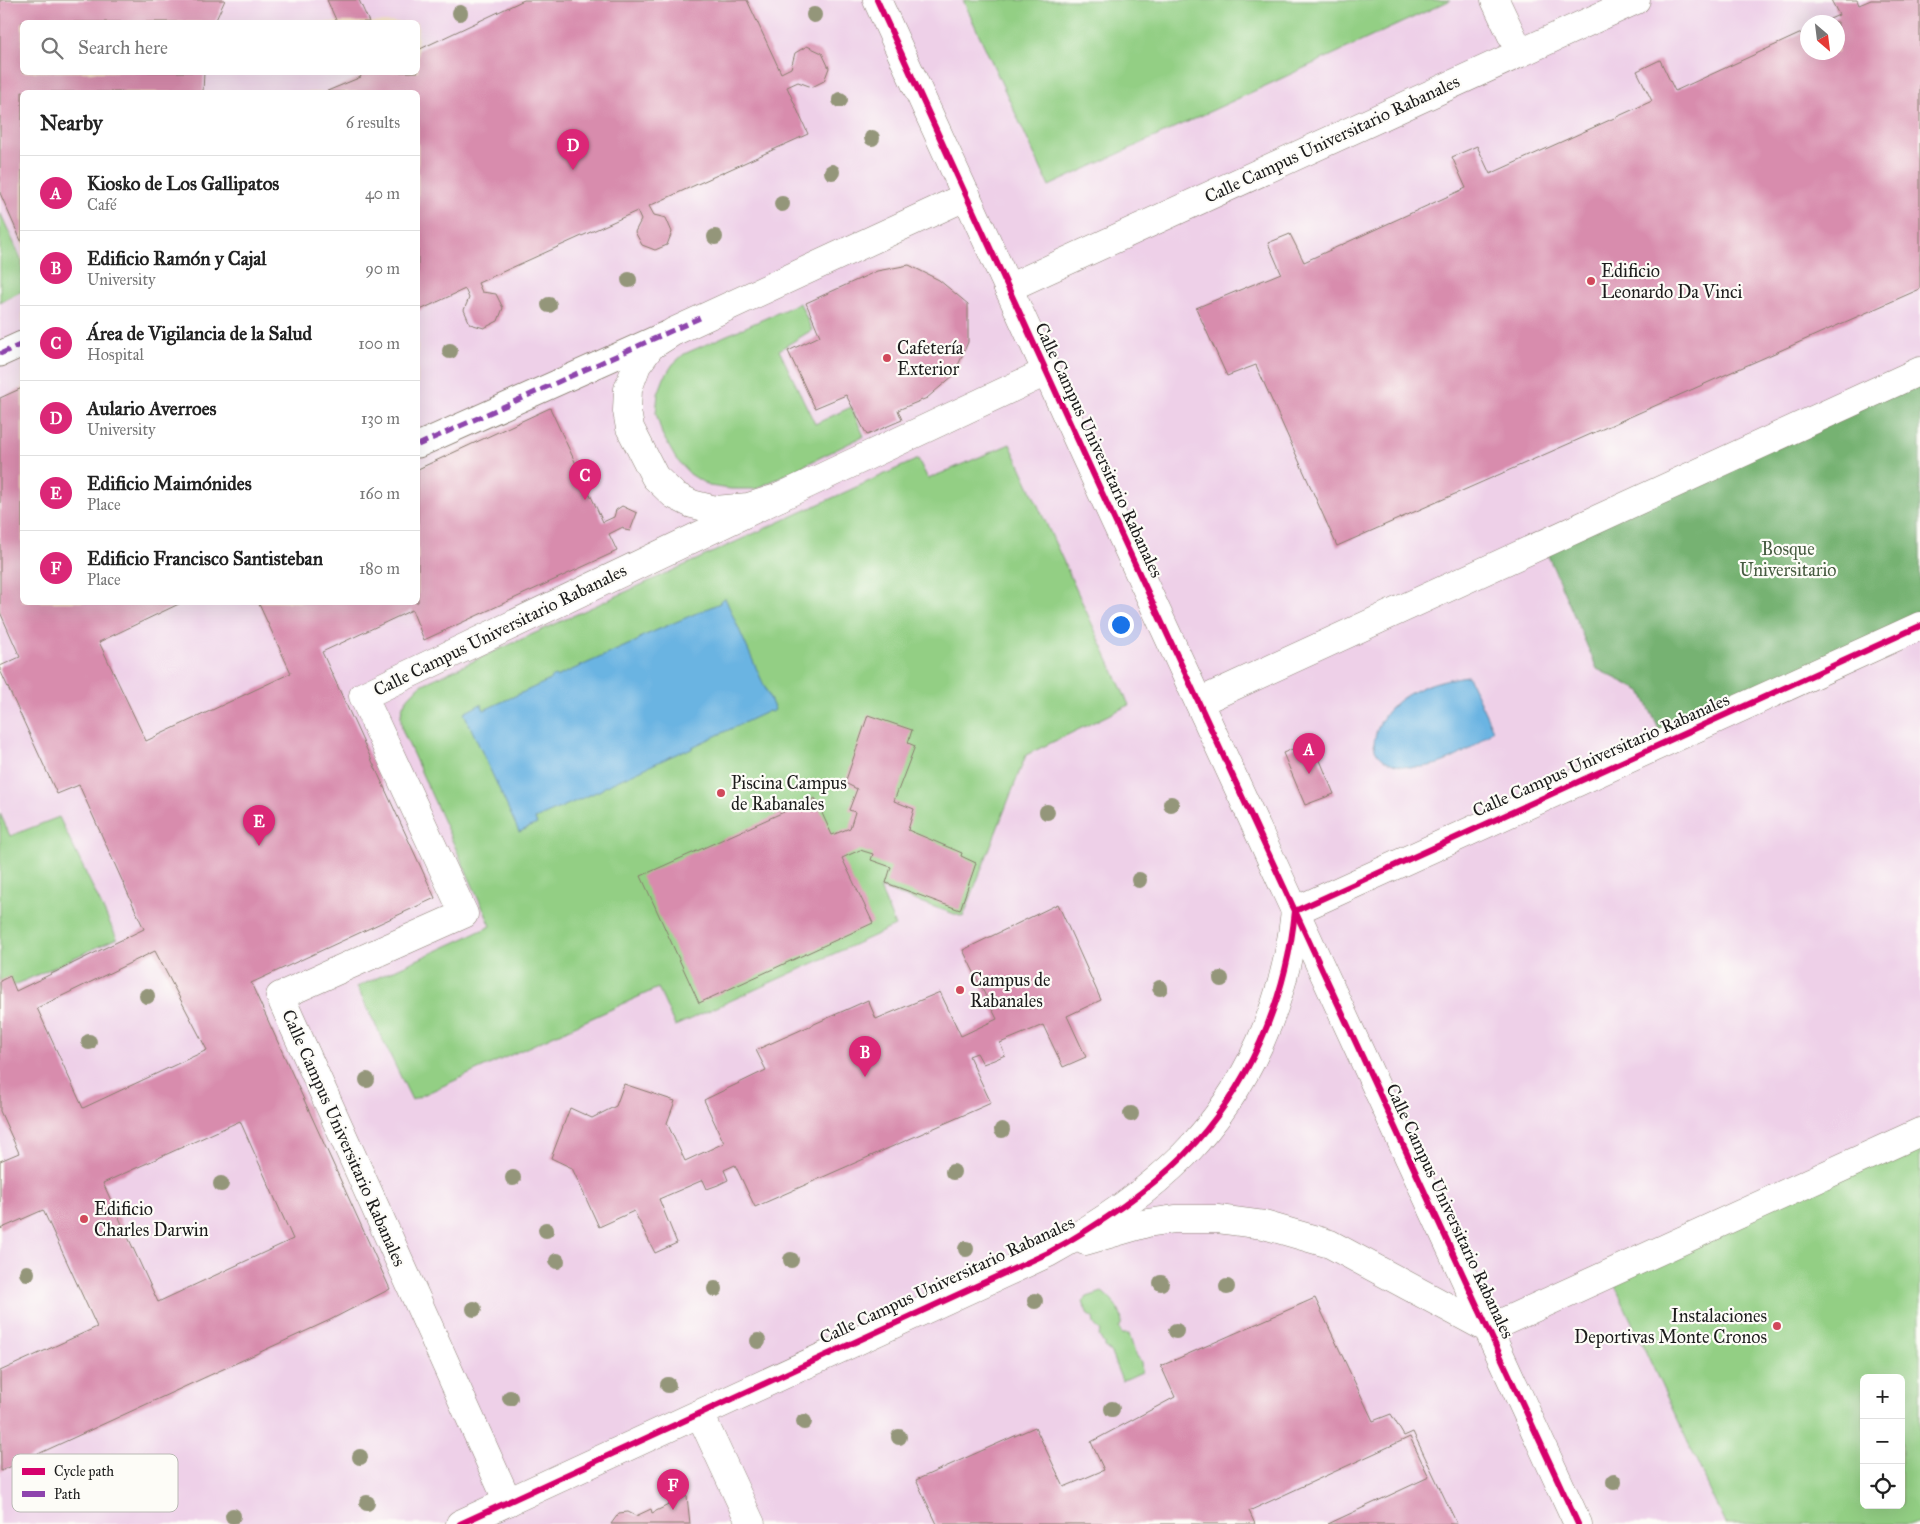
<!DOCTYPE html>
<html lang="en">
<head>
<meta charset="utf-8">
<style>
	body { margin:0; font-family:"IM FELL Great Primer",serif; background:#f6f6f6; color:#222 }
	.controls { position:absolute; right:15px; bottom:15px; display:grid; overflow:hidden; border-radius:8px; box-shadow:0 5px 20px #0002 }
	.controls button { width:45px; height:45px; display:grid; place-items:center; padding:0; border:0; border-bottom:1px solid #e0e0e0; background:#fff; color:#222; font:25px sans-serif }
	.compass { position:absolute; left:1800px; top:15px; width:45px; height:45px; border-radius:50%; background:#fff; box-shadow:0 5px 20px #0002; rotate:152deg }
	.you { position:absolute; left:1120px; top:624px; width:18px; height:18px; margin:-12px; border:4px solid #fff; border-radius:50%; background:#1a73e8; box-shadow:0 0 0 8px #1a73e833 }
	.badge { display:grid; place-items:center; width:32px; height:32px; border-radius:50%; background:#db2777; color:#fff; font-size:16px; font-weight:700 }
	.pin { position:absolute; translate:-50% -41px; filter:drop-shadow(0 1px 2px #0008) }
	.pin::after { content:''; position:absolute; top:26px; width:18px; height:15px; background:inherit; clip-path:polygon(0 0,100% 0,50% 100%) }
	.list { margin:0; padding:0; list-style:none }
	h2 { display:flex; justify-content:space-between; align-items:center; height:65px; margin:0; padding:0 20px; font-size:21px }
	h2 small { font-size:16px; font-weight:400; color:#767676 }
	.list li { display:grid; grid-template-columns:32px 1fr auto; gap:15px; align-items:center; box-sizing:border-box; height:75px; padding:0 20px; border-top:1px solid #e0e0e0 }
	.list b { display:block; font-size:19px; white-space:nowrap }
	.list p { margin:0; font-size:16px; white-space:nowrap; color:#767676 }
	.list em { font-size:16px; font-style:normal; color:#767676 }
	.icon { flex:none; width:28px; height:28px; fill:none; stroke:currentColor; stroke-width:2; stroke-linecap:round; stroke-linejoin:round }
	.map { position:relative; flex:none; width:1920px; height:1524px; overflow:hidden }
	.search { position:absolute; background:#fff; box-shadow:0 5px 20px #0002; left:20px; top:20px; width:400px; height:55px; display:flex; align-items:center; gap:12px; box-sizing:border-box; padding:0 18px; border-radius:8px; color:#767676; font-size:19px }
	.panel { position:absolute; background:#fff; box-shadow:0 5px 20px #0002; left:20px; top:90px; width:400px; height:515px; border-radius:8px }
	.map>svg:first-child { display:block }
	.built { fill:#eed0e8; fill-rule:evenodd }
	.green { fill:#93cf84; stroke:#587650; fill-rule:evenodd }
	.forest { fill:#76b272; stroke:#496747 }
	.water { fill:#6ab4e2; stroke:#43687f }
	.building { fill:#d88cad; fill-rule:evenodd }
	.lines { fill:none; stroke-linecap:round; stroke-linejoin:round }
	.pedestrian-casing { stroke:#887d6f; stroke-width:27 }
	.minor-casing { stroke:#887d6f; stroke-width:29 }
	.pedestrian { stroke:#fff; stroke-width:25 }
	.minor { stroke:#fff; stroke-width:28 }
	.quiet { stroke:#8e44ad; stroke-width:5; stroke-dasharray:10 5; stroke-linecap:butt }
	.cycleway-casing { stroke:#fdfcf7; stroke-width:9 }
	.cycleway { stroke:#d6006c; stroke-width:6 }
	.tree { fill:#94967a }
	.poi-dot { fill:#d1495b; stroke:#fdfcf7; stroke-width:2 }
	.labels { text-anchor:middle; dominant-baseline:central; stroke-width:4.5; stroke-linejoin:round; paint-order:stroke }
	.street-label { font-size:18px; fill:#1c1c1c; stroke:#fdfcf7 }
	.poi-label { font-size:18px; fill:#1c1c1c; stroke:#fdfcf7; text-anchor:start }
	.park-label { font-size:18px; fill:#465b40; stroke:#fdfcf7 }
	.key { fill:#fdfcf7; stroke:#bab9b5; stroke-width:1 }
	.key-label { font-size:14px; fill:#1c1c1c }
</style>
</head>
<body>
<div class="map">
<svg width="1920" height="1524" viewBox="0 0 1920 1524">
	<rect width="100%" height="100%" fill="#fdfcf7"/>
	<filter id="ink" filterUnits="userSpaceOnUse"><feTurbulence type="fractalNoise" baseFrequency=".02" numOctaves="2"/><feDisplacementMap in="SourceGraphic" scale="10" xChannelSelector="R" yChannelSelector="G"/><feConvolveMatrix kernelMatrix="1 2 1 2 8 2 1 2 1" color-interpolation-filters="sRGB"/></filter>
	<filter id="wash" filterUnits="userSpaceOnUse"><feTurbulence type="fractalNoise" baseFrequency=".0096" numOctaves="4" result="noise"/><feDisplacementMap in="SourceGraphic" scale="20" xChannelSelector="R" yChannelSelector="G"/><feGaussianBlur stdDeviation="1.12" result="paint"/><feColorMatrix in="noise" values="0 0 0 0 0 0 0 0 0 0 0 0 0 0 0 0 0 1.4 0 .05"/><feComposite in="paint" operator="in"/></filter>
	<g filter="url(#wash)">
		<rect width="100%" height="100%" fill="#f3dec2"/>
		<path class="built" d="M0,0H1920V1524H0ZM22,22H418V72H22ZM1808,22H1838V52H1808ZM22,92H418V602H22ZM1864,1378H1901V1505H1864Z"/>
		<g class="green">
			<path d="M963,0H1451L1049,186Z"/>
			<path d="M0,212L22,261V279L21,280L22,291L0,302Z"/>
			<path d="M800,303L812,330L779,350L815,424L851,407L864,436L756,489H731L709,486L690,474L676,459L662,434L656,413L658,394L664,378L673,364L684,354Z"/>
			<path d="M1010,444L1129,705L1026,755L963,917L880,888L895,926L675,1026L658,988L412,1100L357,987L491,926L403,732C397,709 404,698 423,684L918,459L928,479Z"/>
			<path d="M0,813L10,836L59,817L117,938L0,992Z"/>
			<path d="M1920,1135V1524H1726L1609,1273ZM1864,1378H1901V1505H1864Z"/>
			<path d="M1102,1292C1112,1299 1128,1317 1119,1328L1122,1334H1129L1135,1353L1141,1362L1142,1372L1122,1381L1110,1351L1104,1348V1344L1099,1336L1101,1332L1094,1324L1093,1318L1088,1315L1083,1302L1087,1297Z"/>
		</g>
		<path class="forest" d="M1920,371V626L1665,742L1641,691L1597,669L1543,544Z"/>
		<g class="water">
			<path d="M725,598L775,710L771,712L769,711L692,747V749L687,751L685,750L606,786L601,790L535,819L537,824L519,832L464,713L481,704L484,710L550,680V678L555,676L556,677L637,641L641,637L720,603V601Z"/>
			<path d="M1468,676L1493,730C1466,755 1433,774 1396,765C1388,763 1378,757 1375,749C1373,743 1375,736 1377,730C1390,694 1433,680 1468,676Z"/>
		</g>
		<g id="blocks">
			<g class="building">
				<path d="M0,0H225L215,22H22V72H204L203,92H22V243L0,193Z"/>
				<path d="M327,0H359L369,22H337Z"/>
				<path d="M524,0H747L781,73L791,68L795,53L807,46L822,53L829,68L824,81L812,87L798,82L787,87L808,134L649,206L654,215L666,218L672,232L667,245L655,250L642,245L635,232L641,220L637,211L478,283L482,292L496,294L503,308L498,321L484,328L470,324L464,310L469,298L465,289L418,311V92H325L361,77L359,72H418V50Z"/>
				<path d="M1831,0H1857L1859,5L1871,0H1920V289L1337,546L1256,365L1227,376L1196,308L1281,273L1268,243L1290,234L1304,262L1466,188L1452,157L1477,146L1490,174L1652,101L1637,71L1660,60L1675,91L1808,30V52H1838V22H1823L1839,15Z"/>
				<path d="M909,265L939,280L968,304V342L954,375L927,398L898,410L902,420L867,435L846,395L815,408L788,351L820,336L806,303L877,271Z"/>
				<path d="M22,388V602H183L99,642L146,741L291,673L258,602H418V469L550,408L603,522L614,517L616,510L622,506L637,513L630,531L625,530L623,527L609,534L617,551L424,640L412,610L322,652L435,898L251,983L390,1289L330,1320L1,1471L0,1371L97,1327L43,1210L0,1229V1161L19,1153L0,1111V981L10,976L16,991L144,929L79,785L57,794L0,670V666L20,657L0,612V398ZM155,951L207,1050L83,1108L37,1008ZM240,1121L293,1239L158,1302L103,1183Z"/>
				<path d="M868,715L912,730L908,743L915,746L894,801L914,809L908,830L962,853L961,856L976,863L960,910L886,883L891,867L871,860L873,854L860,850L842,858L873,923L699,1003L641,876L815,798L832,835L850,828L855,812L849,810L857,789L845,783Z"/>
				<path d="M1312,741L1334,794L1305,805L1283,753Z"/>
				<path d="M1058,904L1101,1000L1067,1016L1086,1057L1063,1067L1043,1025L1000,1043L1005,1055L994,1060L983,1064L977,1053L969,1056L991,1103L755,1207L735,1165L724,1170L728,1180L718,1185L707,1189L703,1180L659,1199L677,1243L655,1253L634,1211L599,1227L572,1168L551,1158L570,1108L592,1118L616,1106L624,1084L675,1101L667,1123L685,1161L724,1143L704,1100L766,1070L756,1050L868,1000L876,1019L940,992L961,1036L997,1019L963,950Z"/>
				<path d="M1315,1298L1373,1421L1391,1414L1404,1436L1413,1432L1457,1524H1328L1429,1477L1410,1437L1249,1511L1255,1524H937L916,1480L1035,1427L1064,1487L1104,1470L1091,1442L1175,1397L1161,1366Z"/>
				<path d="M687,1496L690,1524H611L619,1513L628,1512L636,1516L651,1509L652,1513Z"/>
			</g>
		</g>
	</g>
	<g filter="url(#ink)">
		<use href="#blocks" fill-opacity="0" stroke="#887d6f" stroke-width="1"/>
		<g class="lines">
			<defs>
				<g id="pedestrian">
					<path d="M0,354L22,344"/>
					<path d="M418,445L664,335"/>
				</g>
				<g id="minor">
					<path d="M877,0L1085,456L1578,1524"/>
					<path d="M1495,0L1520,53"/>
					<path d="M967,196L673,332L651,346L637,365L628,389L627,411L630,428L655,477L674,495L692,504L716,510L748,507L780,497L1046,372"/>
					<path d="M1008,288L1636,0"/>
					<path d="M1199,702L1920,371"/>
					<path d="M1085,1241L1147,1223L1175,1219H1218L1264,1225L1330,1244L1488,1329L1920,1132"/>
					<path d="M700,1414L751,1524"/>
					<path d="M508,1502L280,996L464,914L363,696L780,497"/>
					<path d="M460,1524L1048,1253C1095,1227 1146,1193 1184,1155C1248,1089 1286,1002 1295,911L1920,626"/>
				</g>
			</defs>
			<use href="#pedestrian" class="pedestrian-casing"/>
			<use href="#minor" class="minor-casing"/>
			<use href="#pedestrian" class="pedestrian"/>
			<use href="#minor" class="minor"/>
			<g class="quiet">
				<path d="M0,354L22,344"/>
				<path d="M418,445L700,318"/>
			</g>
			<defs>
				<g id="cycleway">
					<path d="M877,0L1085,456L1578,1524"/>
					<path d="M460,1524L1048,1253C1095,1227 1146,1193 1184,1155C1248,1089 1286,1002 1295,911L1920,626"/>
				</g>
			</defs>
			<use href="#cycleway" class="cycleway-casing"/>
			<use href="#cycleway" class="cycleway"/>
		</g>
		<g class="tree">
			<circle cx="460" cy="13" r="8"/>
			<circle cx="814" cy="15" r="8"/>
			<circle cx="840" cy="100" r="8"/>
			<circle cx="872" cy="138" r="8"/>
			<circle cx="832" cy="172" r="8"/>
			<circle cx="782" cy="204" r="8"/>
			<circle cx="715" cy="237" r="8"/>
			<circle cx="629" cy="280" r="8"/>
			<circle cx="549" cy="305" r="8"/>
			<circle cx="450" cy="351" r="8"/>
			<circle cx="1171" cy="804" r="8"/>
			<circle cx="1047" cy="812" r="8"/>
			<circle cx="1139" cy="880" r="8"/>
			<circle cx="1221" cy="979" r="8"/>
			<circle cx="1160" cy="988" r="8"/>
			<circle cx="147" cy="996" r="8"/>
			<circle cx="89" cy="1042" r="8"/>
			<circle cx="367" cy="1080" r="8"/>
			<circle cx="1131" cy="1114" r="8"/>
			<circle cx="1002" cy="1130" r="8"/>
			<circle cx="953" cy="1172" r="8"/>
			<circle cx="513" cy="1178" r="8"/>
			<circle cx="221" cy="1184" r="8"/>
			<circle cx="546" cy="1230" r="8"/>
			<circle cx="966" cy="1249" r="8"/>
			<circle cx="791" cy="1260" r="8"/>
			<circle cx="557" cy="1261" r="8"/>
			<circle cx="27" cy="1273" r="8"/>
			<circle cx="1161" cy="1283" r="8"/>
			<circle cx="1227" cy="1287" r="8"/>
			<circle cx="715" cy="1289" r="8"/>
			<circle cx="1035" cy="1301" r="8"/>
			<circle cx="474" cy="1309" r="8"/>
			<circle cx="1176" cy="1331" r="8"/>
			<circle cx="758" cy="1341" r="8"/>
			<circle cx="668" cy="1385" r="8"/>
			<circle cx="510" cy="1398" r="8"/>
			<circle cx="1112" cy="1409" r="8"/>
			<circle cx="804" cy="1422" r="8"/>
			<circle cx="899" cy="1437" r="8"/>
			<circle cx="360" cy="1457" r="8"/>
			<circle cx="1614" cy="1482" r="8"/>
			<circle cx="367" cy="1503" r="8"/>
			<circle cx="233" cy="1516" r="8"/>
		</g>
	</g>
	<g class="poi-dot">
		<circle cx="1591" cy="281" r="5"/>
		<circle cx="887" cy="358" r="5"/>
		<circle cx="721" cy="793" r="5"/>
		<circle cx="960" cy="990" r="5"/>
		<circle cx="84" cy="1219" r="5"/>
		<circle cx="1777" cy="1326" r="5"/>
	</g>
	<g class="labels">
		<g class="street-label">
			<text transform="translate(1332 139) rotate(-25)">Calle Campus Universitario Rabanales</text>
			<text transform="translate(1099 450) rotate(65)">Calle Campus Universitario Rabanales</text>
			<text transform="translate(500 630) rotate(-26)">Calle Campus Universitario Rabanales</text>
			<text transform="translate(1601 755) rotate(-24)">Calle Campus Universitario Rabanales</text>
			<text transform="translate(344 1138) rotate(66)">Calle Campus Universitario Rabanales</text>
			<text transform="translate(1450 1211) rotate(65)">Calle Campus Universitario Rabanales</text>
			<text transform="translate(947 1280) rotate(-25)">Calle Campus Universitario Rabanales</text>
		</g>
		<g class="poi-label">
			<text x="1601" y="271">Edificio<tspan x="1601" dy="21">Leonardo Da Vinci</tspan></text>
			<text x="897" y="348">Cafetería<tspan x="897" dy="21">Exterior</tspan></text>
			<text x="731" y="783">Piscina Campus<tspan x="731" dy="21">de Rabanales</tspan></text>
			<text x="970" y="980">Campus de<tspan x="970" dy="21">Rabanales</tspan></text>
			<text x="94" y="1209">Edificio<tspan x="94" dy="21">Charles Darwin</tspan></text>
			<text x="1767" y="1316" text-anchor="end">Instalaciones<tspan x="1767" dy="21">Deportivas Monte Cronos</tspan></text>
		</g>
		<g class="park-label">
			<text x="1788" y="549">Bosque<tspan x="1788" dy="21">Universitario</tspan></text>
		</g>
	</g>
	<rect x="12" y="1454" width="166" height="58" rx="8" class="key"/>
	<rect x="22" y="1468" width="23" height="7" fill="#d6006c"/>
	<rect x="22" y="1491" width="23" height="6" fill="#8e44ad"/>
	<g class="key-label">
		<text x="54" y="1476">Cycle path</text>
		<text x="54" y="1499">Path</text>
	</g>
</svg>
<div class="controls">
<button>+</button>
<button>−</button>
<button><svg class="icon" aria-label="locate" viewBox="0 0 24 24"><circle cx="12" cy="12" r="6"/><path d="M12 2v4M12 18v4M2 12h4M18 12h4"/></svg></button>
</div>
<svg class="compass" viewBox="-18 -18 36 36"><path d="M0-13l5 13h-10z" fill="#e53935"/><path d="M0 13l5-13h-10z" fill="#767676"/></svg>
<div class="you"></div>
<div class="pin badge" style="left:1309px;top:774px">A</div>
<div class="pin badge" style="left:865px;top:1077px">B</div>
<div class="pin badge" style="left:585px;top:500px">C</div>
<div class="pin badge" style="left:573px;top:170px">D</div>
<div class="pin badge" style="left:259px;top:846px">E</div>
<div class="pin badge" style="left:673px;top:1510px">F</div>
<div class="search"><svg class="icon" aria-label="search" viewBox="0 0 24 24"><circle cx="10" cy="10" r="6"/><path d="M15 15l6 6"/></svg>Search here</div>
<section class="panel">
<h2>Nearby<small>6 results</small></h2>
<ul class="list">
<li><span class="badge">A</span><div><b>Kiosko de Los Gallipatos</b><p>Café</p></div><em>40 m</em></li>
<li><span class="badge">B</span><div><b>Edificio Ramón y Cajal</b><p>University</p></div><em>90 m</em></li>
<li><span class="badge">C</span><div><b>Área de Vigilancia de la Salud</b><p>Hospital</p></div><em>100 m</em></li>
<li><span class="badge">D</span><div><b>Aulario Averroes</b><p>University</p></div><em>130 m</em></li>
<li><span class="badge">E</span><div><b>Edificio Maimónides</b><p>Place</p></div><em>160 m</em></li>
<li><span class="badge">F</span><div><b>Edificio Francisco Santisteban</b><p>Place</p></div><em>180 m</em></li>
</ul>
</section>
</div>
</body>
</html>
